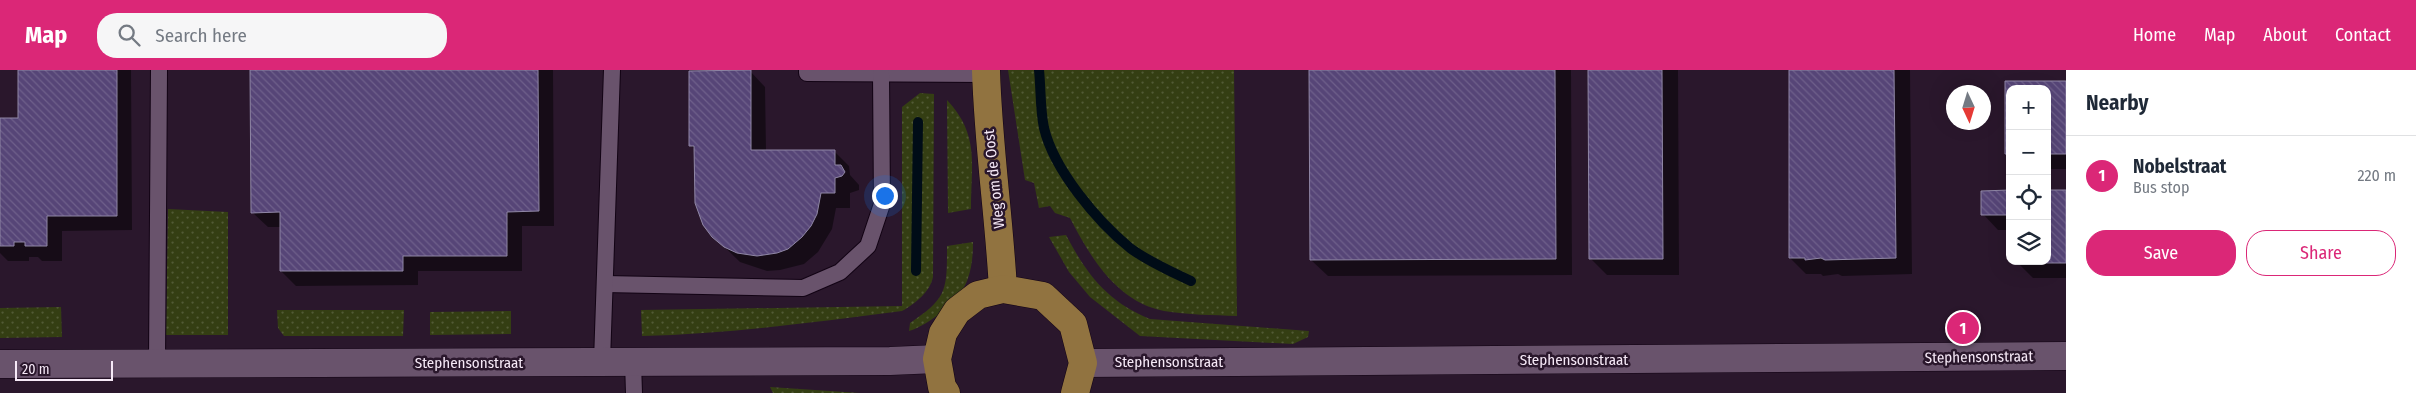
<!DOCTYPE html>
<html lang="en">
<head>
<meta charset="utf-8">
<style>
	body { margin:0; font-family:"Fira Sans Condensed",sans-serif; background:#f6f6f7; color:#1f2937 }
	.controls { position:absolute; right:15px; top:15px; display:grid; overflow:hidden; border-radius:10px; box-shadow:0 5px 20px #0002 }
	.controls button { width:45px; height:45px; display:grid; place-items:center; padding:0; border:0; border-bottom:1px solid #e0e1e3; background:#fff; color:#1f2937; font:25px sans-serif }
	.compass { position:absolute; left:1946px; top:15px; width:45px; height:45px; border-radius:50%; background:#fff; box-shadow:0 5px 20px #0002; rotate:176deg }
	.scale { position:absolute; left:15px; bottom:12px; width:98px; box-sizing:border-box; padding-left:5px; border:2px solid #f6e9f7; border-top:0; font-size:14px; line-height:18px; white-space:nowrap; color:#f6e9f7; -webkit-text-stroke:4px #2a172c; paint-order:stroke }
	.you { position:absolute; left:884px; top:125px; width:18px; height:18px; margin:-12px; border:4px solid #fff; border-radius:50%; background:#1a73e8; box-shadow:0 0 0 8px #1a73e833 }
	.badge { display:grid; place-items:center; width:32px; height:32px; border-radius:50%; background:#db2777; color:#fff; font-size:16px; font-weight:700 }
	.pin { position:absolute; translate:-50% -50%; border:2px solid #fff; box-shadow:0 1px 5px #0006 }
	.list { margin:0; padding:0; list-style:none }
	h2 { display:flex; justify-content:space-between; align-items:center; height:65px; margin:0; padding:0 20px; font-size:21px }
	h2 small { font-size:16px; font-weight:400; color:#747a83 }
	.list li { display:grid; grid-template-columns:32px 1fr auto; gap:15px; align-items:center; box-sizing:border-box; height:80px; padding:0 20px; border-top:1px solid #e0e1e3 }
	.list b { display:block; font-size:19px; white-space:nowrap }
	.list p { margin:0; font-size:16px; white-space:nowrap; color:#747a83 }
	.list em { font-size:16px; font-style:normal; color:#747a83 }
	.actions { display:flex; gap:10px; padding:15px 20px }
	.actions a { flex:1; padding:11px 0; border:1px solid #db2777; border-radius:20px; text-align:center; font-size:18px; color:#db2777 }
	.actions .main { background:#db2777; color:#fff }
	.icon { flex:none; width:28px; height:28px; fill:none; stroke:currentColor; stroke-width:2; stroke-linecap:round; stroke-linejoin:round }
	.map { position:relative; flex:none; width:2066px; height:323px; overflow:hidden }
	header { display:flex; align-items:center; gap:30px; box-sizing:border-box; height:70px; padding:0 25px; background:#db2777; color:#fff }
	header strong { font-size:24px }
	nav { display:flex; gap:28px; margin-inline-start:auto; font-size:18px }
	.search { width:350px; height:45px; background:#f6f6f7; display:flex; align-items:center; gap:12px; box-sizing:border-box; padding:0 18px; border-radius:20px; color:#747a83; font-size:19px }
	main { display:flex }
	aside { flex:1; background:#fff }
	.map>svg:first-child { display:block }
	.grass { fill:url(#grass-dots) }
	.shadow { fill:#0007 }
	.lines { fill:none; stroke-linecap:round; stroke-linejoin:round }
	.stream { stroke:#000c17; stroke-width:10 }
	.building { fill:url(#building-back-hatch); stroke:#9087a6 }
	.service-casing { stroke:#120314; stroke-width:18 }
	.tertiary-casing { stroke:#120314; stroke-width:29 }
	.primary-casing { stroke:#120314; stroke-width:29 }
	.service { stroke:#69536c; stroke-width:16 }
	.tertiary { stroke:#69536c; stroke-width:28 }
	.primary { stroke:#917340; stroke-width:28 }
	.labels { text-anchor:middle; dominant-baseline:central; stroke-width:5; stroke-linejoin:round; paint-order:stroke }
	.street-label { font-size:15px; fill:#f6e9f7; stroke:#2a172c }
</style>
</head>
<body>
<header>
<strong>Map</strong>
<div class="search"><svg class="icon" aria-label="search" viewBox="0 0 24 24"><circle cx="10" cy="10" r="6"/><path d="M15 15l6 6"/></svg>Search here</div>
<nav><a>Home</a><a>Map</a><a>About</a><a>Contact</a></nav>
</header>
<main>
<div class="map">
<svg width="2066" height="323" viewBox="0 0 2066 323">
	<defs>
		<pattern id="grass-dots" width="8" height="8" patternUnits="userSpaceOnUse" patternTransform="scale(1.25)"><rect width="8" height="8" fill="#343e13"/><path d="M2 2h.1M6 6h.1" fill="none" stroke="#525a36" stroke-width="1.8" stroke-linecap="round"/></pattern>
		<pattern id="building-back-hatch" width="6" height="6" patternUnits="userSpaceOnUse" patternTransform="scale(1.25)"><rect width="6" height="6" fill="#564577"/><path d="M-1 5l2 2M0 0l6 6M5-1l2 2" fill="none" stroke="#6f608b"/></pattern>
	</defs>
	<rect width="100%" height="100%" fill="#2a172c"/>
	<g class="grass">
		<path d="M1008,0H1234L1237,246C1213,245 1188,245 1164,241C1117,232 1090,187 1070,148L1055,143L1050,136L1039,138L1034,113L1025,110Z"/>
		<path d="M920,23L934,24L933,207C930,222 915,234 902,241C815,252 729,264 642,266L641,240L902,236V37Z"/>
		<path d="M947,30C980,65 971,95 971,139L948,143Z"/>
		<path d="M168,139L228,142V265H166Z"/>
		<path d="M1066,165C1087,205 1108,232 1150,249L1309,261L1308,267L1293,274L1140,266L1090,227L1069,202L1049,167Z"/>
		<path d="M973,172C973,185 972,198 967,211C959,231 929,255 909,261L910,253C947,228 947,221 947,176Z"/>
		<path d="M61,237L62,267L0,268V238Z"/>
		<path d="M277,240H404L403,266H284L278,258Z"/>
		<path d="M511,241V264L430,265V242Z"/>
		<path d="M770,317L860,323H773Z"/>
	</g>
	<g class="shadow">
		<path d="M19,0H131L132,160L62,161V191H42L38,187H29V191H8L0,183V49H19Z"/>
		<path d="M252,0H553L554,156H522V201H418V215L296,216L281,201V157H268L252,142Z"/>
		<path d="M1310,0H1571L1572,205L1328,206L1311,190Z"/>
		<path d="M1590,0H1678L1679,205H1607L1591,189Z"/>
		<path d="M1790,0H1910L1912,204L1842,206L1838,204L1823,206L1821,204H1806L1790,188Z"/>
		<path d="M750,1L765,17L766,81H834L849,96L850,105L859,115V120L850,123V138H836L832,159L818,182L804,194L780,200L767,201L740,192L706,159L698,142L695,124V80L691,75Z"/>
		<path d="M2066,12V99H2047V19H2010V87L2006,84V13Z"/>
		<path d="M2066,121V208H2033L2018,193L2047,191Z"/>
		<path d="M2010,122V160H1998L1983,144Z"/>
	</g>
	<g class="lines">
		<g class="stream">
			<path d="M1039,0C1041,19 1040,39 1044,58C1054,100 1097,151 1130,178C1149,192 1170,201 1191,211"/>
			<path d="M916,201L918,52"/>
		</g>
	</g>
	<g class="building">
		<path d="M18,0H117V146H47V176H25V172H14V176H0V48H18Z"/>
		<path d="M250,0H538L539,141L507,142V186H403V201H280V142L251,143Z"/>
		<path d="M751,0V80H835V95H841L845,102L842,106L835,108V123H821L817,144L811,156L802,167L788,179L777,183L757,186L737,183L724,177L712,167L703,155L695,133L694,76H689V1Z"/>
		<path d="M1309,0H1555L1556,189L1310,190Z"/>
		<path d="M1588,0H1662L1663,189H1589Z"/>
		<path d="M1789,0H1894L1896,188L1825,190L1821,188L1805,190V188H1789Z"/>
		<path d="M2005,11H2066V84H2047V19H2010V84H2005Z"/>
		<path d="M2010,120V145H1981V121Z"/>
		<path d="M2047,120H2066V193H2017V191H2047Z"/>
	</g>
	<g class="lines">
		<defs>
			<g id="service">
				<path d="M807,0V3L986,4"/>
				<path d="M605,214L803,218L840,202L868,176L882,134L881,4"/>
				<path d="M602,291L612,0"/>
				<path d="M157,292L159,0"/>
				<path d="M633,292L634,323"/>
			</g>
			<g id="tertiary">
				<path d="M1083,293L2066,286"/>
				<path d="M0,294L890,291L937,289"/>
			</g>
			<g id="primary">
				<path d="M986,0C988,73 999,146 1003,219"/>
				<path d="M946,323L942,317L937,289L943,263L957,241L978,225L1003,219L1043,226L1073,254L1083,293L1075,323"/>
			</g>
		</defs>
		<use href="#service" class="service-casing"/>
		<use href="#tertiary" class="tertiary-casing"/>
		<use href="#primary" class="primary-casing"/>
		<use href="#service" class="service"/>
		<use href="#tertiary" class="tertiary"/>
		<use href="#primary" class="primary"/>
	</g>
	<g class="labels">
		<g class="street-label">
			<text transform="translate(994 109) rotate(-96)">Weg om de Oost</text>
			<text transform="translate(1979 287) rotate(-1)">Stephensonstraat</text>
			<text x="1574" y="290">Stephensonstraat</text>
			<text x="1169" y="292">Stephensonstraat</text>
			<text x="469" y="293">Stephensonstraat</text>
		</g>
	</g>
</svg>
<div class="controls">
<button>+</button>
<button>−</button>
<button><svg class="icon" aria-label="locate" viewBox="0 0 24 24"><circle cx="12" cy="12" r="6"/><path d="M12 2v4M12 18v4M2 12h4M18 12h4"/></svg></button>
<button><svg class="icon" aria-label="layers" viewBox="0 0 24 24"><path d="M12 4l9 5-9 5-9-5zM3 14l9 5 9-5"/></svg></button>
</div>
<svg class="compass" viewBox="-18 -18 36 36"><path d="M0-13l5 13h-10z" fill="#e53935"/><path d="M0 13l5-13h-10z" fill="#747a83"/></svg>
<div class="scale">20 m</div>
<div class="you"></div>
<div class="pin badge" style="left:1963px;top:258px">1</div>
</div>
<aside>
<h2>Nearby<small></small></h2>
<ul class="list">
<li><span class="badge">1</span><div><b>Nobelstraat</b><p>Bus stop</p></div><em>220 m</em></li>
</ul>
<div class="actions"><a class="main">Save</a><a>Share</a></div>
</aside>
</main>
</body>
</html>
